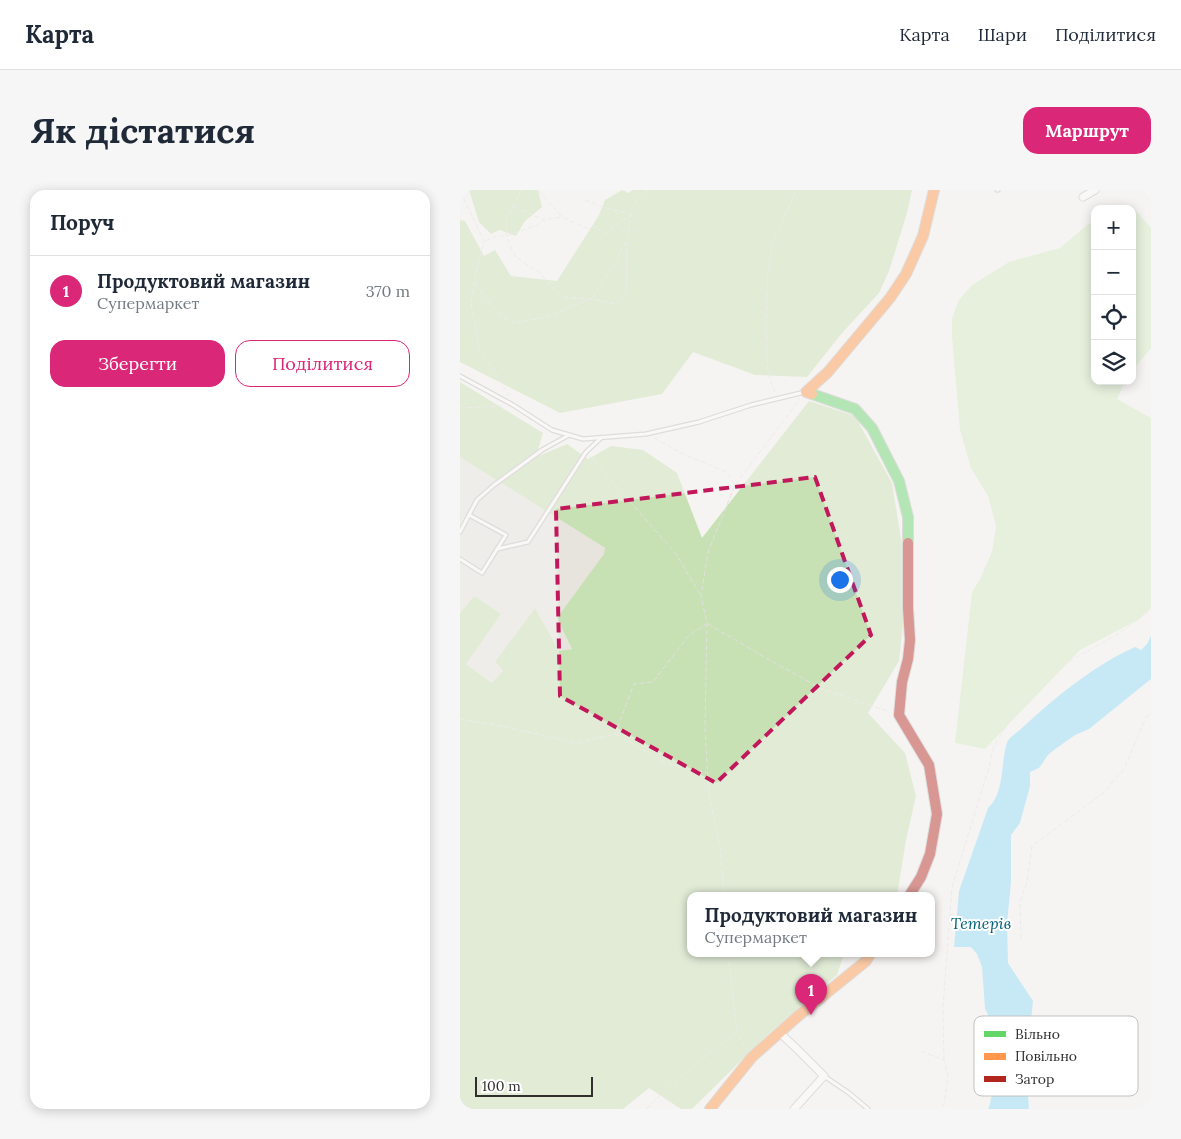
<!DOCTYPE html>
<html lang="uk">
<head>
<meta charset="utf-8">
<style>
	body { margin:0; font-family:Lora,serif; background:#f6f6f7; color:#1f2937 }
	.controls { position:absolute; right:15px; top:15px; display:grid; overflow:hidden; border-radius:10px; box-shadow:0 2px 12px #0003 }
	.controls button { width:45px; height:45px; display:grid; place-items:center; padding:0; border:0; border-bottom:1px solid #e0e1e3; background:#fff; color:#1f2937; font:25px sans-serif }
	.scale { position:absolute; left:15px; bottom:12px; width:118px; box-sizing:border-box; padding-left:5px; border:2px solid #302f2e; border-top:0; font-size:14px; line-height:18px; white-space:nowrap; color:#302f2e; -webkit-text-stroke:4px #fff; paint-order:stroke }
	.you { position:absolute; left:379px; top:389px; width:18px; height:18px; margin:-12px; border:4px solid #fff; border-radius:50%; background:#1a73e8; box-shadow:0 0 0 8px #1a73e833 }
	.badge { display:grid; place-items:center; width:32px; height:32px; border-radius:50%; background:#db2777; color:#fff; font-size:16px; font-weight:700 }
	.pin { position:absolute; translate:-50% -41px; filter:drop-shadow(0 1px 2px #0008) }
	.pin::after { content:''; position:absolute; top:26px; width:18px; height:15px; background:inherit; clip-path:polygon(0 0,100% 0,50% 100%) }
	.popup { position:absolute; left:227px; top:702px; width:248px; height:65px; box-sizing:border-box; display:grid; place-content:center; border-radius:10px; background:#fff; filter:drop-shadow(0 1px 4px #0005); font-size:16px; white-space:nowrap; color:#747a83 }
	.popup b { font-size:19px; color:#1f2937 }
	.popup::after { content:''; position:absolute; left:50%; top:100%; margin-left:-10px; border:10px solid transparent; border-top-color:#fff }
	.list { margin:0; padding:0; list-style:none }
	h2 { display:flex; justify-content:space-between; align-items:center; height:65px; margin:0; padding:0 20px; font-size:21px }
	h2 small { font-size:16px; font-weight:400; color:#747a83 }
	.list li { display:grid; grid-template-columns:32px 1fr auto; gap:15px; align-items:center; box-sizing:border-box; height:70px; padding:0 20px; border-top:1px solid #e0e1e3 }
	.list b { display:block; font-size:19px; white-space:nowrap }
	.list p { margin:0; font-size:16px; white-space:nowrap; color:#747a83 }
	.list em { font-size:16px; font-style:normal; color:#747a83 }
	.actions { display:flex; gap:10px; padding:15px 20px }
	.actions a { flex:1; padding:11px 0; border:1px solid #db2777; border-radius:15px; text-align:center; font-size:18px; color:#db2777 }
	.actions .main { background:#db2777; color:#fff }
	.icon { flex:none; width:28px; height:28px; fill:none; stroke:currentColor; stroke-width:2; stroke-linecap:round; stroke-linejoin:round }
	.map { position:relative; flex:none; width:691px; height:919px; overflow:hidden; border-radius:15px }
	header { display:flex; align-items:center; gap:30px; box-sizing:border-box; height:70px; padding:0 25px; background:#fff; border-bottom:1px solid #e0e1e3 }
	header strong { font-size:24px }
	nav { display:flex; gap:28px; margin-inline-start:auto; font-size:18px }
	.intro { display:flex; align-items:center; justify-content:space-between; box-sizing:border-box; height:120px; padding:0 30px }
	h1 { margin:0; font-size:35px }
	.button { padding:12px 22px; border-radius:15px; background:#db2777; color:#fff; font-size:18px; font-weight:700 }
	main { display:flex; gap:30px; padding:0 30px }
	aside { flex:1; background:#fff; border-radius:15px; box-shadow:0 2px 12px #0003 }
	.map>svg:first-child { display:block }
	.built { fill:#e7e4de }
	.green { fill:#d5ebc4 }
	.forest { fill:#c8e1b4 }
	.water { fill:#8fdcf9 }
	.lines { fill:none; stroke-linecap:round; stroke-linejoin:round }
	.lane-casing { stroke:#c2c1c0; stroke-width:5.5 }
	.street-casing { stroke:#c2c1c0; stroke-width:9 }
	.fast-casing { stroke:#c2c1c0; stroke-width:12 }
	.slow-casing { stroke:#c2c1c0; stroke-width:12 }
	.jam-casing { stroke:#c2c1c0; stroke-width:12 }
	.path { stroke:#e1e0df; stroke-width:1; stroke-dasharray:5 2.5; stroke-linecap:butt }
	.lane { stroke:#fefdfd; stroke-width:3 }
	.street { stroke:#fefdfd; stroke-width:7 }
	.fast { stroke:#63d668; stroke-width:10 }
	.slow { stroke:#ff974d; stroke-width:10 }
	.jam { stroke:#b3261e; stroke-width:10 }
	.marked { fill:none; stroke:#c2185b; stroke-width:4; stroke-dasharray:10 6; stroke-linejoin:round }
	.labels { text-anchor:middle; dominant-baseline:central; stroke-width:4; stroke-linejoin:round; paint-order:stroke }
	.water-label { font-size:16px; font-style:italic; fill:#00607c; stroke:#fff }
	.key { fill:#fff; stroke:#c1c1c0; stroke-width:1 }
	.key-label { font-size:14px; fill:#302f2e }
</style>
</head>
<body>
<header>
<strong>Карта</strong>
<nav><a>Карта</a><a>Шари</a><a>Поділитися</a></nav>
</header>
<div class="intro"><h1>Як дістатися</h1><a class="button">Маршрут</a></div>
<main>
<aside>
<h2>Поруч<small></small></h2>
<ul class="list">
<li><span class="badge">1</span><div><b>Продуктовий магазин</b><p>Супермаркет</p></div><em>370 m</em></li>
</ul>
<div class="actions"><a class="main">Зберегти</a><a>Поділитися</a></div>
</aside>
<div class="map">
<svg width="691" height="919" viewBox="0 0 691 919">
	<rect width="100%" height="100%" fill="#f5f4f2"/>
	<path class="built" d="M0,267L145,358V364L112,459L99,462L75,418L35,473L43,479L33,493L6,474L14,406L0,423Z"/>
	<g class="green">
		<path d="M672,16L691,38V158L672,181V19H665Z"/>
		<path d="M635,31V191H665L657,209L691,228V418L678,430L620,460L525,559L495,553L512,402L520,389L532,362L536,336L528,306L511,278L500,240L492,147V128L495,120L499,110L512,95L549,72L600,58L627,35Z"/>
	</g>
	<g class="forest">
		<path d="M9,0H78L82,17L65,31L56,46L40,40L31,44L19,32Z"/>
		<path d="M162,0L169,3L172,0H452L447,23L429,81L419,103L382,143L347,187L295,185L233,162L202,204L100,223L0,172V30L5,31L24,66L35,60L51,86L97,91L139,25L145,10Z"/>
		<path d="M0,192L83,243L76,267L107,254L128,269L151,256L183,260L217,283L242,348L349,211L395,226L432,293L443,361V434L439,471L408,523L445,563L456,606L446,650L437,706H231V764H384L377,785L306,846L232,919H221L189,898L163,919H0V423L14,406L41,424L6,474L32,493L43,480L35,472L75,418L99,461L112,459L97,428L144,364L145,358L0,267Z"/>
	</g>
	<path class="water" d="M691,446V489L629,539L615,545L594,560L588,565L579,578L570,582V596L560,633L551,645V692L547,734L548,773L573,811L570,842L565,861L569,919H528C531,914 530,910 532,905L524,894L527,885L526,875L529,858L527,845L528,825L525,818L522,777L517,764L511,757H494L499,701L528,618C545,602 540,575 547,553C549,547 558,542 563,537C597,506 633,476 675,457L681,460L687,454Z"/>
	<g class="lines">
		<defs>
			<g id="lane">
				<path d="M537,0H538"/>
				<path d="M0,186L53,215L92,240L123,249L186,244L239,232L291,215L345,202"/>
				<path d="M0,342L17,310L34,295L82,260L109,245"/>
				<path d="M37,359L68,352L126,262L141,248"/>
				<path d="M0,369L22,383L46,345L9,325"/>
				<path d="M364,886L389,903L408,919"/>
			</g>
			<g id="street">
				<path d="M623,7L635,0"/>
				<path d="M320,843L337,859L364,886L334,919"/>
			</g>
			<path id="fast" d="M352,204L395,219L412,238L439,291L448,327V353"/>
			<g id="slow">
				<path d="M352,204L346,202L368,182L430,108L446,84L463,46L474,0"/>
				<path d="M250,919L292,867L337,827L406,771L410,764"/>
			</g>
			<path id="jam" d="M448,353V418L450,450L448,469L442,492L439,525L469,575L477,624L470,664L461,687L449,706"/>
		</defs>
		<use href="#lane" class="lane-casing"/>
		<use href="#street" class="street-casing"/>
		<use href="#fast" class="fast-casing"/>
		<use href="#slow" class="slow-casing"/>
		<use href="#jam" class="jam-casing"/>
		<g class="path">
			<path d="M61,0L46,30V46L55,66L66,74L79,82L90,95L99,103L108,108H118L131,109L157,71L162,57L167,51L172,19L179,6L188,0"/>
			<path d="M78,0L102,27L126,38L136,37L145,44L171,24"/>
			<path d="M0,1L24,51L16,82L11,112L17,145L19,159L37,185L49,206"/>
			<path d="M125,10L143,17L170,24"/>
			<path d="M54,17L84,30"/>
			<path d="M25,51L37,46H46L75,36L84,30L102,27"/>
			<path d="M15,93L31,115L51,133L83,128L131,109L156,114L166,102L167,52"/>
			<path d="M315,202L308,184L307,166L306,132L308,80L314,46L323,31L336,0"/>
			<path d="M0,218L42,216"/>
			<path d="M194,248L225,265L267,282L275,295"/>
			<path d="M130,266L216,364L241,406"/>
			<path d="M248,434L306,468L362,499L430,522"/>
			<path d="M0,529L46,537L116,553L155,544L174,494L193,492L229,445L247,434"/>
			<path d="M156,544L205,573L248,583"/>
			<path d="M264,706L260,656L249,606L245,539L247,433L241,406L248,362L275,295L340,209"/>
			<path d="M561,749L560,712L567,692L572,656L642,604L664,579L686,527L691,523"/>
			<path d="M268,764L277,842L287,860"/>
			<path d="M461,861L484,870L488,887L484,914L481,919"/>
			<path d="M484,870L483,817L492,697L528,581L534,556L562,511L592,481L660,443L691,419"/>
			<path d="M187,919L190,915L221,886L277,842"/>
		</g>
		<use href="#lane" class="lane"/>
		<use href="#street" class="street"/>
		<use href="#fast" class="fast"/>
		<use href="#slow" class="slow"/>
		<use href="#jam" class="jam"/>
	</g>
	<path d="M0 0H691V919H0ZM355,287L411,445L256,593L100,506L96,319Z" fill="#f5f4f2" fill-opacity=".55" fill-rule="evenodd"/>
	<path class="marked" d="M355,287L411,445L256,593L100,506L96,319Z"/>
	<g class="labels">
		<g class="water-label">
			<text x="521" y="733">Тетерів</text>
		</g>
	</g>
	<rect x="514" y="826" width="164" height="80" rx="8" class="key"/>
	<rect x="524" y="841" width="22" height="6" fill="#63d668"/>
	<rect x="524" y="863" width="22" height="7" fill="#ff974d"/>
	<rect x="524" y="886" width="22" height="6" fill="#b3261e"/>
	<g class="key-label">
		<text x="555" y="849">Вільно</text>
		<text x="555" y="871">Повільно</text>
		<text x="555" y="894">Затор</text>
	</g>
</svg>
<div class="controls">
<button>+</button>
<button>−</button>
<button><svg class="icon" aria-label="locate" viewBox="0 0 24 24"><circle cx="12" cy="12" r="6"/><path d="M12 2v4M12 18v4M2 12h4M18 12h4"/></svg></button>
<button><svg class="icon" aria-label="layers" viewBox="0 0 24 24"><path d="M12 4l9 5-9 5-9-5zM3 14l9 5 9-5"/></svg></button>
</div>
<div class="scale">100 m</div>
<div class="you"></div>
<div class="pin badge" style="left:351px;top:825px">1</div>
<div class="popup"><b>Продуктовий магазин</b>Супермаркет</div>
</div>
</main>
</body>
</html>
